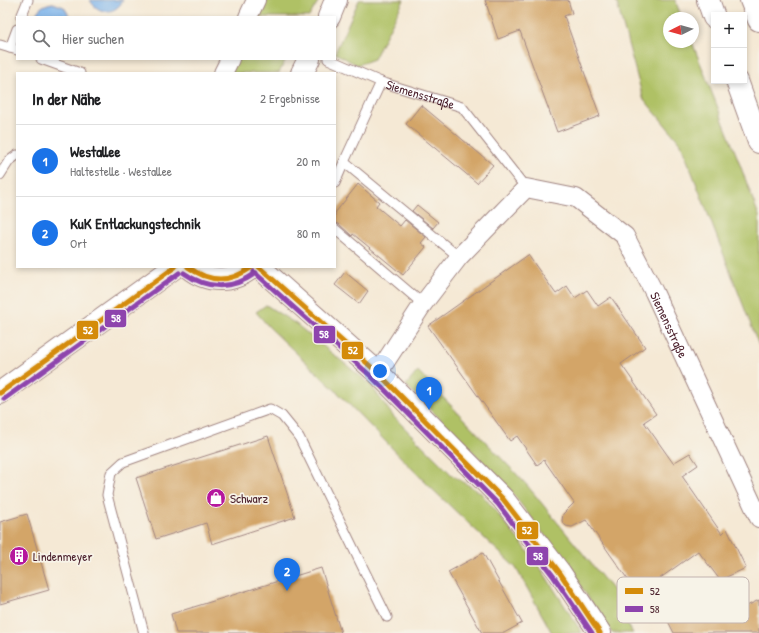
<!DOCTYPE html>
<html lang="de">
<head>
<meta charset="utf-8">
<style>
	body { margin:0; font-family:"Patrick Hand",sans-serif; background:#f2f2f2; color:#202124 }
	.controls { position:absolute; right:12px; top:12px; display:grid; overflow:hidden; border-radius:0px; box-shadow:0 2px 6px #0003 }
	.controls button { width:36px; height:36px; display:grid; place-items:center; padding:0; border:0; border-bottom:1px solid #e0e0e0; background:#fff; color:#202124; font:20px sans-serif }
	.compass { position:absolute; left:663px; top:12px; width:36px; height:36px; border-radius:50%; background:#fff; box-shadow:0 2px 6px #0003; rotate:264deg }
	.you { position:absolute; left:380px; top:371px; width:14px; height:14px; margin:-10px; border:3px solid #fff; border-radius:50%; background:#1a73e8; box-shadow:0 0 0 6px #1a73e833 }
	.badge { display:grid; place-items:center; width:26px; height:26px; border-radius:50%; background:#1a73e8; color:#fff; font-size:13px; font-weight:700 }
	.pin { position:absolute; translate:-50% -33px; filter:drop-shadow(0 1px 2px #0008) }
	.pin::after { content:''; position:absolute; top:21px; width:14px; height:12px; background:inherit; clip-path:polygon(0 0,100% 0,50% 100%) }
	.list { margin:0; padding:0; list-style:none }
	h2 { display:flex; justify-content:space-between; align-items:center; height:52px; margin:0; padding:0 16px; font-size:17px }
	h2 small { font-size:13px; font-weight:400; color:#757577 }
	.list li { display:grid; grid-template-columns:26px 1fr auto; gap:12px; align-items:center; box-sizing:border-box; height:72px; padding:0 16px; border-top:1px solid #e0e0e0 }
	.list b { display:block; font-size:15px; white-space:nowrap }
	.list p { margin:0; font-size:13px; white-space:nowrap; color:#757577 }
	.list em { font-size:13px; font-style:normal; color:#757577 }
	.icon { flex:none; width:22px; height:22px; fill:none; stroke:currentColor; stroke-width:2; stroke-linecap:round; stroke-linejoin:round }
	.map { position:relative; flex:none; width:759px; height:633px; overflow:hidden }
	.search { position:absolute; background:#fff; box-shadow:0 2px 6px #0003; left:16px; top:16px; width:320px; height:44px; display:flex; align-items:center; gap:10px; box-sizing:border-box; padding:0 14px; border-radius:0px; color:#757577; font-size:15px }
	.panel { position:absolute; background:#fff; box-shadow:0 2px 6px #0003; left:16px; top:72px; width:320px; height:196px; border-radius:0px }
	.map>svg:first-child { display:block }
	.green { fill:#afc165; stroke:#7c7048 }
	.water { fill:#7db4ec; stroke:#646a8c }
	.building { fill:#d3a567 }
	.lines { fill:none; stroke-linecap:round; stroke-linejoin:round }
	.service-casing { stroke:#a08480; stroke-width:11 }
	.minor-casing { stroke:#a08480; stroke-width:20 }
	.secondary-casing { stroke:#a08480; stroke-width:24 }
	.motorway-casing { stroke:#a08480; stroke-width:24 }
	.service { stroke:#fff; stroke-width:9 }
	.minor { stroke:#fff; stroke-width:18 }
	.secondary { stroke:#fff; stroke-width:22 }
	.motorway { stroke:#fff; stroke-width:22 }
	.bus-1-casing { stroke:#f7f3e8; stroke-width:8 }
	.bus-2-casing { stroke:#f7f3e8; stroke-width:8 }
	.bus-1 { stroke:#d48b09; stroke-width:5 }
	.bus-2 { stroke:#8e44ad; stroke-width:5 }
	.labels { text-anchor:middle; dominant-baseline:central; stroke-width:3.5; stroke-linejoin:round; paint-order:stroke }
	.street-label { font-size:13px; fill:#4a1f2b; stroke:#f7f3e8 }
	.poi-label { font-size:13px; fill:#4a1f2b; stroke:#f7f3e8; text-anchor:start }
	.key { fill:#f7f3e8; stroke:#c3b3af; stroke-width:1 }
	.key-label { font-size:11px; fill:#4a1f2b }
	.line-badge { stroke:#f7f3e8; stroke-width:1.5 }
	.badge-label { font-size:11px; text-anchor:middle; font-weight:bold; fill:#fff }
</style>
</head>
<body>
<div class="map">
<svg width="759" height="633" viewBox="0 0 759 633">
	<rect width="100%" height="100%" fill="#f7f3e8"/>
	<filter id="ink" filterUnits="userSpaceOnUse"><feTurbulence type="fractalNoise" baseFrequency=".025" numOctaves="2"/><feDisplacementMap in="SourceGraphic" scale="8" xChannelSelector="R" yChannelSelector="G"/><feConvolveMatrix kernelMatrix="1 2 1 2 8 2 1 2 1" color-interpolation-filters="sRGB"/></filter>
	<filter id="wash" filterUnits="userSpaceOnUse"><feTurbulence type="fractalNoise" baseFrequency=".012" numOctaves="4" result="noise"/><feDisplacementMap in="SourceGraphic" scale="16" xChannelSelector="R" yChannelSelector="G"/><feGaussianBlur stdDeviation="0.9" result="paint"/><feColorMatrix in="noise" values="0 0 0 0 0 0 0 0 0 0 0 0 0 0 0 0 0 1.4 0 .05"/><feComposite in="paint" operator="in"/></filter>
	<g filter="url(#wash)">
		<rect width="100%" height="100%" fill="#f5e9d5"/>
		<g class="green">
			<path d="M262,0H319L309,17H254Z"/>
			<path d="M359,0H404L374,59L357,65L335,53Z"/>
			<path d="M616,0H675L682,18H669V42H692L736,154L759,216V346L681,144L643,98Z"/>
			<path d="M236,59H286L279,73H231Z"/>
			<path d="M266,305L296,324L370,384L393,416L452,475L481,493L538,564L582,633H552L516,568L430,487L338,393L269,327L256,312Z"/>
			<path d="M418,371L526,484L625,605V620L633,633H612L557,551L506,485L406,385Z"/>
		</g>
		<g class="water">
			<path d="M90,0H123C116,15 98,15 90,0Z"/>
			<path d="M53,3L64,7L70,17H35C38,8 44,4 53,3Z"/>
		</g>
		<g id="blocks">
			<g class="building">
				<path d="M485,0H568L572,13L564,16L600,116L557,132L520,31L498,39Z"/>
				<path d="M421,105L493,165L477,183L406,124Z"/>
				<path d="M358,184L379,202L376,206L400,226L405,220L426,237L421,243L426,247L403,275L353,234L352,236L339,224L335,223V213Z"/>
				<path d="M417,205L438,222L433,228L412,211Z"/>
				<path d="M528,255L556,294L567,286L575,298L587,290L598,306L611,297L645,347L621,364L656,414L644,422L673,463L690,453L698,465L682,476L722,534L727,529L746,568L720,580L698,551L638,594L586,520L572,527L566,526L562,521L563,514L574,503L544,460L537,465L517,436L510,441L428,326Z"/>
				<path d="M345,272L368,291L359,304L335,285Z"/>
				<path d="M268,436L295,517L212,544L206,523L156,539L136,478Z"/>
				<path d="M27,514L49,590L0,604V522Z"/>
				<path d="M483,553L522,623L504,633H482L448,572Z"/>
				<path d="M321,568L341,633H176L171,614Z"/>
				<path d="M708,584L724,617L759,600V633H674L661,607Z"/>
			</g>
		</g>
	</g>
	<g filter="url(#ink)">
		<use href="#blocks" fill-opacity="0" stroke="#a08480" stroke-width="1"/>
		<g class="lines">
			<defs>
				<g id="service">
					<path d="M21,17L28,0"/>
					<path d="M0,45L17,50"/>
					<path d="M10,48L17,29"/>
					<path d="M41,59L80,73"/>
					<path id="s1" d="M328,59L381,82L462,107L526,188"/>
					<path d="M381,82L344,162L459,257"/>
					<path d="M0,175L9,161L17,155"/>
					<path d="M335,183L344,162"/>
					<path d="M335,229L423,304"/>
					<path d="M144,633L107,495L111,473L123,462L270,409L282,416L299,437L387,617"/>
				</g>
				<g id="minor">
					<path d="M248,17L256,0"/>
					<path d="M223,73L230,59"/>
					<path id="s2" d="M378,373L423,304L459,257L526,188L576,198L625,236L654,292L759,518"/>
				</g>
				<g id="secondary">
					<path d="M329,17L336,0"/>
					<path d="M302,73L309,59"/>
					<path d="M188,267C207,283 233,283 252,267"/>
					<path d="M259,267L378,373L503,499L560,573L600,633"/>
					<path d="M0,393L175,267"/>
				</g>
				<g id="motorway">
					<path d="M708,0L714,17"/>
					<path d="M751,0L759,20"/>
					<path d="M737,81L759,142"/>
				</g>
			</defs>
			<use href="#service" class="service-casing"/>
			<use href="#minor" class="minor-casing"/>
			<use href="#secondary" class="secondary-casing"/>
			<use href="#motorway" class="motorway-casing"/>
			<use href="#service" class="service"/>
			<use href="#minor" class="minor"/>
			<use href="#secondary" class="secondary"/>
			<use href="#motorway" class="motorway"/>
			<defs>
				<g id="bus-1">
					<path d="M188,267C210,283 230,283 252,267"/>
					<path d="M259,267L378,373L503,499L560,573L600,633"/>
					<path d="M0,393L175,267"/>
				</g>
				<g id="bus-2">
					<path d="M254,272L373,378L498,504L554,577L592,633"/>
					<path d="M184,273C208,290 232,290 256,273"/>
					<path d="M4,399L179,273"/>
				</g>
			</defs>
			<use href="#bus-1" class="bus-1-casing"/>
			<use href="#bus-2" class="bus-2-casing"/>
			<use href="#bus-1" class="bus-1"/>
			<use href="#bus-2" class="bus-2"/>
		</g>
	</g>
	<defs>
		<symbol id="shop-disc" viewBox="-11 -11 22 22"><circle r="9.5" fill="#b5179e" stroke="#f7f3e8"/><path d="M-5-2.5h2.3a2.7 3.5 0 0 1 5.4 0H5L5.5 6h-11ZM-1.5-2.5h3a1.5 2.3 0 0 0-3 0Z" fill="#fff"/></symbol>
		<symbol id="building-disc" viewBox="-11 -11 22 22"><circle r="9.5" fill="#b5179e" stroke="#f7f3e8"/><path d="M-4-6H4V6H1V3H-1V6H-4ZM-2.5-4.3h1.7v1.8h-1.7ZM.8-4.3h1.7v1.8H.8ZM-2.5-1h1.7V.8h-1.7ZM.8-1h1.7V.8H.8Z" fill="#fff"/></symbol>
	</defs>
	<g fill-rule="evenodd">
		<use href="#shop-disc" x="205" y="487" width="22" height="22"/>
		<use href="#building-disc" x="8" y="545" width="22" height="22"/>
	</g>
	<g class="labels">
		<g class="street-label">
			<text stroke="none"><textPath href="#s1" startOffset="99">Siemensstraße</textPath></text>
			<text stroke="none"><textPath href="#s2" startOffset="450">Siemensstraße</textPath></text>
		</g>
		<g class="poi-label">
			<text x="230" y="498">Schwarz</text>
			<text x="33" y="556">Lindenmeyer</text>
		</g>
	</g>
	<rect x="617" y="577" width="132" height="46" rx="6" class="key"/>
	<rect x="625" y="588" width="18" height="6" fill="#d48b09"/>
	<rect x="625" y="606" width="18" height="6" fill="#8e44ad"/>
	<g class="key-label">
		<text x="650" y="595">52</text>
		<text x="650" y="613">58</text>
	</g>
	<g class="line-badge">
		<rect x="104" y="309" width="23" height="19" rx="4" fill="#8e44ad"/>
		<rect x="76" y="320" width="23" height="20" rx="4" fill="#d48b09"/>
		<rect x="313" y="325" width="23" height="19" rx="4" fill="#8e44ad"/>
		<rect x="341" y="341" width="23" height="19" rx="4" fill="#d48b09"/>
		<rect x="516" y="521" width="23" height="19" rx="4" fill="#d48b09"/>
		<rect x="526" y="546" width="23" height="20" rx="4" fill="#8e44ad"/>
	</g>
	<g class="badge-label">
		<text x="116" y="322">58</text>
		<text x="88" y="334">52</text>
		<text x="324" y="338">58</text>
		<text x="353" y="354">52</text>
		<text x="527" y="534">52</text>
		<text x="538" y="560">58</text>
	</g>
</svg>
<div class="controls">
<button>+</button>
<button>−</button>
</div>
<svg class="compass" viewBox="-18 -18 36 36"><path d="M0-13l5 13h-10z" fill="#e53935"/><path d="M0 13l5-13h-10z" fill="#757577"/></svg>
<div class="you"></div>
<div class="pin badge" style="left:429px;top:410px">1</div>
<div class="pin badge" style="left:287px;top:591px">2</div>
<div class="search"><svg class="icon" aria-label="search" viewBox="0 0 24 24"><circle cx="10" cy="10" r="6"/><path d="M15 15l6 6"/></svg>Hier suchen</div>
<section class="panel">
<h2>In der Nähe<small>2 Ergebnisse</small></h2>
<ul class="list">
<li><span class="badge">1</span><div><b>Westallee</b><p>Haltestelle · Westallee</p></div><em>20 m</em></li>
<li><span class="badge">2</span><div><b>KuK Entlackungstechnik</b><p>Ort</p></div><em>80 m</em></li>
</ul>
</section>
</div>
</body>
</html>
